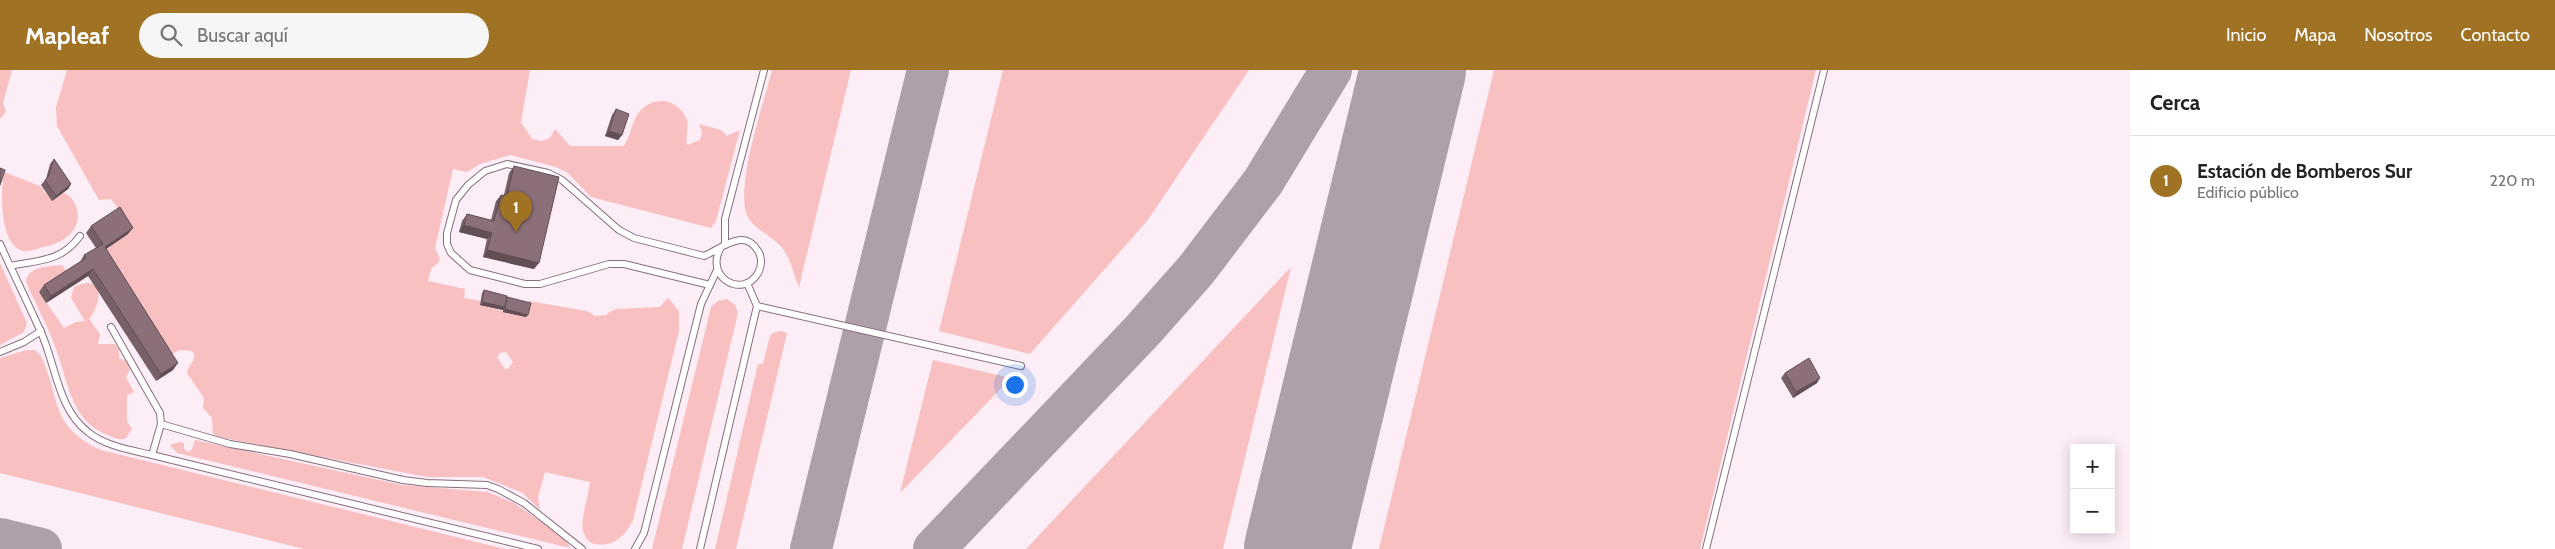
<!DOCTYPE html>
<html lang="es">
<head>
<meta charset="utf-8">
<style>
	body { margin:0; font-family:Cabin,sans-serif; background:#f6f6f6; color:#222 }
	.controls { position:absolute; right:15px; bottom:15px; display:grid; overflow:hidden; border-radius:0px; box-shadow:0 2px 12px #0003 }
	.controls button { width:45px; height:45px; display:grid; place-items:center; padding:0; border:0; border-bottom:1px solid #e0e0e0; background:#fff; color:#222; font:25px sans-serif }
	.you { position:absolute; left:1014px; top:314px; width:18px; height:18px; margin:-12px; border:4px solid #fff; border-radius:50%; background:#1a73e8; box-shadow:0 0 0 8px #1a73e833 }
	.badge { display:grid; place-items:center; width:32px; height:32px; border-radius:50%; background:#a07324; color:#fff; font-size:16px; font-weight:700 }
	.pin { position:absolute; translate:-50% -41px; filter:drop-shadow(0 1px 2px #0008) }
	.pin::after { content:''; position:absolute; top:26px; width:18px; height:15px; background:inherit; clip-path:polygon(0 0,100% 0,50% 100%) }
	.list { margin:0; padding:0; list-style:none }
	h2 { display:flex; justify-content:space-between; align-items:center; height:65px; margin:0; padding:0 20px; font-size:21px }
	h2 small { font-size:16px; font-weight:400; color:#767676 }
	.list li { display:grid; grid-template-columns:32px 1fr auto; gap:15px; align-items:center; box-sizing:border-box; height:90px; padding:0 20px; border-top:1px solid #e0e0e0 }
	.list b { display:block; font-size:19px; white-space:nowrap }
	.list p { margin:0; font-size:16px; white-space:nowrap; color:#767676 }
	.list em { font-size:16px; font-style:normal; color:#767676 }
	.icon { flex:none; width:28px; height:28px; fill:none; stroke:currentColor; stroke-width:2; stroke-linecap:round; stroke-linejoin:round }
	.map { position:relative; flex:none; width:2130px; height:479px; overflow:hidden }
	header { display:flex; align-items:center; gap:30px; box-sizing:border-box; height:70px; padding:0 25px; background:#a07324; color:#fff }
	header strong { font-size:24px }
	nav { display:flex; gap:28px; margin-inline-start:auto; font-size:18px }
	.search { width:350px; height:45px; background:#f6f6f6; display:flex; align-items:center; gap:12px; box-sizing:border-box; padding:0 18px; border-radius:28px; color:#767676; font-size:19px }
	main { display:flex }
	aside { flex:1; background:#fff }
	.map>svg:first-child { display:block }
	.green { fill:#f8c0c0; fill-rule:evenodd }
	.lines { fill:none; stroke-linecap:round; stroke-linejoin:round }
	.taxiway { stroke:#aea0a8; stroke-width:42 }
	.runway { stroke:#aea0a8; stroke-width:106 }
	.service-casing { stroke:#866e7e; stroke-width:8 }
	.service { stroke:#fff; stroke-width:6 }
	.wall { fill:#786068 }
	.shaded-wall { fill:#624e55 }
	.building { fill:#8c7079; stroke:#624e55 }
</style>
</head>
<body>
<header>
<strong>Mapleaf</strong>
<div class="search"><svg class="icon" aria-label="search" viewBox="0 0 24 24"><circle cx="10" cy="10" r="6"/><path d="M15 15l6 6"/></svg>Buscar aquí</div>
<nav><a>Inicio</a><a>Mapa</a><a>Nosotros</a><a>Contacto</a></nav>
</header>
<main>
<div class="map">
<svg width="2130" height="479" viewBox="0 0 2130 479">
	<rect width="100%" height="100%" fill="#fdedf7"/>
	<g class="green">
		<path d="M0,0H12L3,33L6,42L0,49Z"/>
		<path d="M67,0H530L521,52L532,69L542,71L550,68L555,59L570,76H624C630,67 631,57 636,47C648,26 675,25 686,48C690,56 685,66 687,75L700,70L702,63L699,54L721,60L727,66L740,60L716,151L711,158L591,127L568,103L556,97L510,85L480,94L467,102L453,99L435,178L440,189L438,193L431,199L428,211L465,219L464,228L481,231L480,235L526,247L529,231L587,241L595,246L607,245L609,242L616,239L660,237L668,228L679,241V261L633,450C625,467 611,479 592,473C588,471 584,466 583,461C580,450 589,424 590,412L545,402L538,427L540,440L523,423L483,407H427L218,367L213,364L212,348L203,338L204,328L187,303C188,294 199,289 192,281L180,280L165,287L100,183L120,141L111,129L99,130L57,56L56,37ZM506,282L513,292L508,299H505L497,287L500,283Z"/>
		<path d="M772,0H851L799,217C793,204 792,191 783,179C773,166 754,160 747,145C735,116 764,33 772,0Z"/>
		<path d="M1003,0H1249L1147,151L1030,284L939,261Z"/>
		<path d="M1494,0H1816L1700,479H1379Z"/>
		<path d="M4,102L40,116L46,124C73,108 101,162 48,176C41,177 33,181 26,181C0,180 0,123 4,102Z"/>
		<path d="M0,193L27,253L24,262L0,275Z"/>
		<path d="M62,195L67,202L39,222L64,258L76,252L85,251L71,228L74,217C101,203 105,230 89,249L100,264L98,274H115L119,280V288L127,291L130,299L126,307L134,322L127,325V351L132,359L125,369C116,370 110,366 103,363C71,348 68,312 57,282C49,258 36,235 26,212C28,195 49,197 62,195Z"/>
		<path d="M1291,197L1223,479H1026Z"/>
		<path d="M727,229L735,235L738,243L682,479H652L711,237L718,231Z"/>
		<path d="M781,261L787,263L736,479H715L758,294H763L770,266L773,263Z"/>
		<path d="M26,280H35L41,286C61,329 49,356 101,380L505,479H304L0,403V288Z"/>
		<path d="M933,290L1011,308L900,423Z"/>
		<path d="M195,370L402,415L488,422L514,433L565,468L570,478L177,383L170,375L179,372L184,373V379L189,382L192,379Z"/>
	</g>
	<g class="lines">
		<g class="taxiway">
			<path d="M0,469L41,479"/>
			<path d="M811,479L928,0"/>
			<path d="M934,479L1142,261L1196,200L1263,112L1331,0"/>
		</g>
		<path class="runway" d="M1297,479L1413,0"/>
		<defs>
			<g id="service">
				<path d="M0,174C13,203 27,231 40,260C56,294 57,338 88,362C105,376 131,380 152,385L538,479"/>
				<path d="M725,174V149L764,0"/>
				<path d="M10,196C39,190 61,192 80,166"/>
				<path d="M710,215L624,194H609L540,214H525L470,200L451,183L447,174V163L456,130L468,115L485,101L507,94L548,103L562,110L619,160L634,168L704,186C721,179 744,157 758,181C762,187 762,196 758,203C743,229 705,208 720,179"/>
				<path d="M757,236L1021,296"/>
				<path d="M111,257L160,343L161,354L152,385"/>
				<path d="M0,282L24,272L41,261"/>
				<path d="M161,354L230,374L290,384L403,410L427,413L487,415L498,419L524,433L582,479"/>
				<path d="M635,479L644,463L701,234L717,200"/>
				<path d="M700,479L757,236L747,213"/>
				<path d="M1706,479L1824,0"/>
			</g>
		</defs>
		<use href="#service" class="service-casing"/>
		<use href="#service" class="service"/>
	</g>
	<g class="wall">
		<path d="M616,39L622,65L618,70L605,66L612,45Z"/>
		<path d="M54,89L71,114L68,119L52,131L41,115L46,109L50,94Z"/>
		<path d="M514,96L534,199L483,187L487,169L459,162L462,151L467,144L491,150L496,131L501,125H504L509,103Z"/>
		<path d="M91,156L128,164L106,179L173,300L156,311L88,206L46,233L39,222L44,215L80,192L84,185L96,178L86,163Z"/>
		<path d="M484,220L507,228L526,247L503,242V239V240L480,235L482,223Z"/>
		<path d="M1785,303L1817,313L1793,328L1781,308Z"/>
	</g>
	<g class="shaded-wall">
		<path d="M609,61L622,65L618,70L605,66Z"/>
		<path d="M71,114L68,119L52,131L56,126Z"/>
		<path d="M464,155L492,163L487,169L459,162Z"/>
		<path d="M133,158L128,164L100,183L105,177Z"/>
		<path d="M487,180L539,193L534,199L483,187Z"/>
		<path d="M93,199L88,206L46,233L51,226Z"/>
		<path d="M482,232L505,237L503,240L480,235Z"/>
		<path d="M505,239L528,245L526,247L503,242Z"/>
		<path d="M178,293L173,300L156,311L161,304Z"/>
		<path d="M1820,308L1817,313L1793,328L1796,322Z"/>
	</g>
	<g class="building">
		<path d="M616,39L629,44L622,65L609,61Z"/>
		<path d="M54,89L71,114L56,126L45,110L48,107Z"/>
		<path d="M514,96L559,107L539,193L487,180L492,163L464,155L467,144L494,151L501,125L507,126Z"/>
		<path d="M0,98L5,100L0,115Z"/>
		<path d="M120,137L133,158L105,177L178,293L161,304L93,199L51,226L44,215L86,188L84,185L103,174L91,156Z"/>
		<path d="M484,220L507,226L505,237L482,232Z"/>
		<path d="M507,227L531,233L528,245L505,239Z"/>
		<path d="M1809,288L1820,308L1796,322L1785,303Z"/>
	</g>
</svg>
<div class="controls">
<button>+</button>
<button>−</button>
</div>
<div class="you"></div>
<div class="pin badge" style="left:516px;top:162px">1</div>
</div>
<aside>
<h2>Cerca<small></small></h2>
<ul class="list">
<li><span class="badge">1</span><div><b>Estación de Bomberos Sur</b><p>Edificio público</p></div><em>220 m</em></li>
</ul>
</aside>
</main>
</body>
</html>
